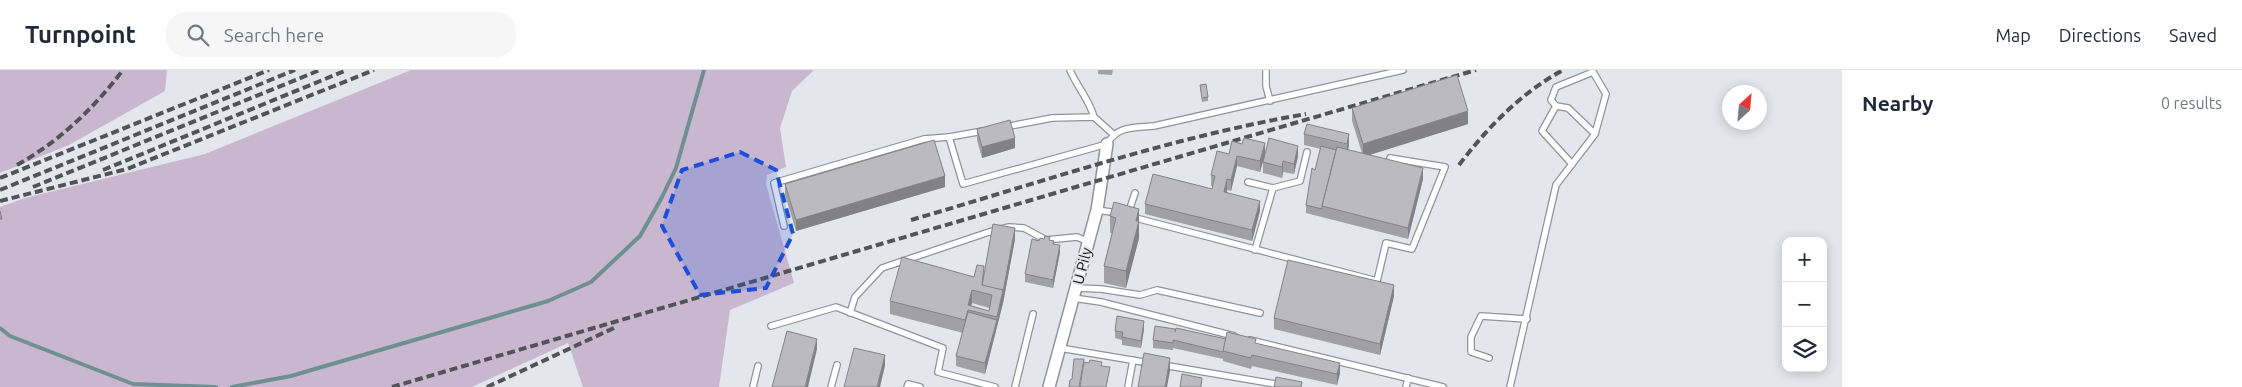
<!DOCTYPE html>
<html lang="en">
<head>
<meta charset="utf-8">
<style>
	body { margin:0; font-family:Ubuntu,sans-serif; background:#f6f6f7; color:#1f2937 }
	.controls { position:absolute; right:15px; bottom:15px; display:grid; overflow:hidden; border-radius:10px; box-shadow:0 2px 12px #0003 }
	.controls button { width:45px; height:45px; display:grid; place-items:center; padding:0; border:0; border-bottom:1px solid #e0e1e3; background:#fff; color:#1f2937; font:25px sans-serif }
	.compass { position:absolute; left:1722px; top:15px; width:45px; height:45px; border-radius:50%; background:#fff; box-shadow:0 2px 12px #0003; rotate:26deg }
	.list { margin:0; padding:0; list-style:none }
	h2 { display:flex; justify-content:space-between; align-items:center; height:65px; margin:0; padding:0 20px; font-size:21px }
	h2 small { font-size:16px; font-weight:400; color:#747a83 }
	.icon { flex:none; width:28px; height:28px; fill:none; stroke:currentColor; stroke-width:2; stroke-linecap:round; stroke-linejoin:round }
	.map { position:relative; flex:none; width:1842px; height:317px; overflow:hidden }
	header { display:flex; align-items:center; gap:30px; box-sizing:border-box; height:70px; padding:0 25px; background:#fff; border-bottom:1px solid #e0e1e3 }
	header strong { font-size:24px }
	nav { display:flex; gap:28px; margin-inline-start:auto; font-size:18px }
	.search { width:350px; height:45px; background:#f6f6f7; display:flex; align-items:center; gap:12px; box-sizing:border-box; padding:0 18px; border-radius:20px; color:#747a83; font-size:19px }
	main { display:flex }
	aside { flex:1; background:#fff }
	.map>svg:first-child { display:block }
	.green { fill:#c9b7d0 }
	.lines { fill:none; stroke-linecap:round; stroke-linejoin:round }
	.stream { stroke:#6e9093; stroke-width:4 }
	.service-casing { stroke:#909499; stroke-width:8 }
	.minor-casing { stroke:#909499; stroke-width:14 }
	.service { stroke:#fff; stroke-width:5.5 }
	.minor { stroke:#fff; stroke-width:11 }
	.rail { stroke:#515356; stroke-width:4; stroke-dasharray:8 4; stroke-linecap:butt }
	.wall { fill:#a0a0a5; fill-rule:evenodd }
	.shaded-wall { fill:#828286 }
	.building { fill:#babac0; stroke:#828286; fill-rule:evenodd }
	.marked { fill:#1d4ed8; fill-opacity:0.2; stroke:#1d4ed8; stroke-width:4; stroke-dasharray:10 6; stroke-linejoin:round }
	.labels { text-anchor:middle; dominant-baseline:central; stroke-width:4; stroke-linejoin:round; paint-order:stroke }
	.street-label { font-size:15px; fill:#141517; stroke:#e3e6ec }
</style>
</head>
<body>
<header>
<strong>Turnpoint</strong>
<div class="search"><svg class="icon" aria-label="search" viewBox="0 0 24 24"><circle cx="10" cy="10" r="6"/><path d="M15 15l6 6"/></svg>Search here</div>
<nav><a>Map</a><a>Directions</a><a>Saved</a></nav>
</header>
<main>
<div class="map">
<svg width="1842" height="317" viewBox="0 0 1842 317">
	<rect width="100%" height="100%" fill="#e3e6ec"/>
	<g class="green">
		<path d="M0,0H167L165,21L69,75L0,103Z"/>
		<path d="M411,0H814L792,21L780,58L786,97L767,105L766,114L794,213L730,240L719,317H583L568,273L472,317H0V137L25,128L205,84Z"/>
	</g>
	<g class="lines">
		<g class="stream">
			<path d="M0,258L10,266L133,314L216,317"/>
			<path d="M232,317L291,306L548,231L591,212L640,166L661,129L676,98L704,0"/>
		</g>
		<defs>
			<g id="service">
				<path d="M1070,0C1077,17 1089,29 1094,47"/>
				<path d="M1266,0V16L1270,31"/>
				<path d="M1556,36L1542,61L1572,94"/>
				<path d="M1005,57L1052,48L1094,47L1113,64"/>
				<path d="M949,67L963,114L1107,74C1118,55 1135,58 1154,56L1403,0"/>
				<path d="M1248,112L1273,118"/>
				<path d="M1097,140L1118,143"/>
				<path d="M1128,144L1135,123"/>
				<path d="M1132,147L1377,211L1386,173L1412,179L1445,97L1390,88"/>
				<path d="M784,156L774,113L924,69L949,67L983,61"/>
				<path d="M1255,180L1273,118L1300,111L1307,82"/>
				<path d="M1076,218L1101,219L1140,225L1157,220L1260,243"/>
				<path d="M1073,228L1101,232L1234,266"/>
				<path d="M850,243L855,227L882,198L989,162L1009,157L1024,158L1046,170L1077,167L1089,172"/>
				<path d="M771,256L836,237L943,278L938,302L995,317"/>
				<path d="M1250,270L1443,317"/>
				<path d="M1060,278L1149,293"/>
				<path d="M1489,288L1471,282V267L1481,246L1527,249"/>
				<path d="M1163,295L1293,317"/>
				<path d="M753,317L758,296"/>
				<path d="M831,317L837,295"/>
				<path d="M907,317L908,314L920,317"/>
				<path d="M1015,317L1033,244"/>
				<path d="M1128,317L1133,290"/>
				<path d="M1406,317L1408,308"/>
				<path d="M1510,317L1556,115L1595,64L1606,24L1593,2L1556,17L1551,30L1556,36L1568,38L1595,64"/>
			</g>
			<path id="minor" d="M1049,317L1097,140L1107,74"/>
		</defs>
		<use href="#service" class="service-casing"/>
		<use href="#minor" class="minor-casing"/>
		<use href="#service" class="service"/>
		<use href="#minor" class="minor"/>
		<g class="rail">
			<path d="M17,95C60,71 94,38 123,0"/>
			<path d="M1459,95C1488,57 1521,23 1563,0"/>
			<path d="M103,100L347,0"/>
			<path d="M0,108L269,0"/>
			<path d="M33,117L320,0"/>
			<path d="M0,120L295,0"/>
			<path d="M0,131L127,99L374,0"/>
			<path d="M911,150C1042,112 1172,67 1306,44"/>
			<path d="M392,317L1476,0"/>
			<path d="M487,317L616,257"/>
		</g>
	</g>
	<g class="wall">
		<path d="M1098,0H1113L1112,5L1098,4Z"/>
		<path d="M1200,15L1208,27V31L1202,32Z"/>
		<path d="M1352,38L1468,54L1369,85L1423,109L1408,169L1306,143V135L1321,79L1304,75V64L1349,75L1348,80L1362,83L1352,51Z"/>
		<path d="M977,59L1015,78L982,88L977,70Z"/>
		<path d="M1229,84H1265L1260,102L1237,96L1231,121L1227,120V122L1260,141L1252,171L1145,144V134L1212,119V116H1211V105Z"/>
		<path d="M1298,86L1294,104L1283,102L1282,108L1263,103V92Z"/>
		<path d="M785,114L945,117L796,161L785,125Z"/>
		<path d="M1139,139V168L1126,218L1104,213V196L1112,163H1110V146Z"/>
		<path d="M1015,169L1003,233L985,304L956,296V286L963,263L890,244V231L974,207L984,203ZM972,233L989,238V241L971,236Z"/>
		<path d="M1050,170L1054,174L1060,182L1053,218L1025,212V204L1039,171Z"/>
		<path d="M1394,226L1380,285L1274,259V248Z"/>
		<path d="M1144,259L1141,278L1122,275V270L1115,268V261Z"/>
		<path d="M1175,262L1256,273L1340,303L1337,315L1252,296L1251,299L1223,291V289L1173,278V280L1153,278V270Z"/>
	</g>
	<g class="shaded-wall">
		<path d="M1468,41V54L1363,87V74Z"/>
		<path d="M1349,64V75L1347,85V74Z"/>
		<path d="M1015,68V78L982,88V77Z"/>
		<path d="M1265,73V84L1260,102V91Z"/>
		<path d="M1298,76V86L1294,104V94Z"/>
		<path d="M1237,86V96L1231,121V110Z"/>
		<path d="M1283,91V102L1282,108V97Z"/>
		<path d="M1423,98V109L1408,169V158Z"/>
		<path d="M945,106V117L796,161V150Z"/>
		<path d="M1227,109V120L1224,132V122Z"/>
		<path d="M1260,131V141L1252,171V160Z"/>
		<path d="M1139,139V168L1126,218V201Z"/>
		<path d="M1015,158V169L1003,233L985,304V293L997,250Z"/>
		<path d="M1060,175V182L1053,218V210Z"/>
		<path d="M1394,215V226L1380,285V274Z"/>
		<path d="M972,220V233L970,240H968V253L965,263V250Z"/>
		<path d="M1144,251V259L1141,278V271Z"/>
		<path d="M817,269V279L808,317H805Z"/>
		<path d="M885,285V296L880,317H877Z"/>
		<path d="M1170,288V301L1167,317H1165Z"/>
		<path d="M1340,293V303L1337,315V304Z"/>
	</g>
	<g class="building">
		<path d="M1457,5L1468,41L1363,74L1352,38Z"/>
		<path d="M1206,14L1208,27L1202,28L1200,15Z"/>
		<path d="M1010,50L1015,68L982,77L977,59Z"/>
		<path d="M1307,54L1349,64L1347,74L1304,64Z"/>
		<path d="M1244,68L1265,73L1260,91L1237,86L1231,110L1227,109L1224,122L1260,131L1252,160L1145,134L1153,104L1212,119L1215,106L1211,105L1217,81L1229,84L1232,71L1242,74Z"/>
		<path d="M1269,68L1298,76L1294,94L1283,91L1282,97L1263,92Z"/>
		<path d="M934,70L945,106L796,150L785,114Z"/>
		<path d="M1321,76L1336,80L1322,136V139L1306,135L1312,98L1315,100Z"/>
		<path d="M1337,77L1423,98L1408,158L1322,136Z"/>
		<path d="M1114,132L1139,139L1136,151H1139L1126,201L1104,196L1116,148L1110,146Z"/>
		<path d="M0,141L2,149H0Z"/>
		<path d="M993,154L1015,158L1003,222V220L982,216Z"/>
		<path d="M1045,166L1050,167L1049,170L1054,171L1053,174L1060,175L1053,210L1025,204L1032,169L1039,171L1040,168L1044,169Z"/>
		<path d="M902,187L974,207L977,195L984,196L982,215L1003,220L997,247L968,240L965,250L890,231ZM972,220L992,225L989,241L968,235Z"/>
		<path d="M1288,190L1394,215L1380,274L1274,248Z"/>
		<path d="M968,242L997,250L985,293L956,286Z"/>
		<path d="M1117,246L1144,251L1141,271L1122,267L1123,262L1115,261Z"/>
		<path d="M1155,256L1175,259V262L1176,258L1226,269L1223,282L1173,270V273L1153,270Z"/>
		<path d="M787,261L817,269L805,317H772Z"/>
		<path d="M1227,262L1256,269L1255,273L1340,293L1337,304L1252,285L1251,288L1223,281Z"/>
		<path d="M854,278L885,285L877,317H844Z"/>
		<path d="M1144,283L1170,288L1165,317H1138Z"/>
		<path d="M1074,289H1084L1079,317H1069L1070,310L1072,309Z"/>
		<path d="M1090,290L1102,292L1101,296L1110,297L1106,317H1080L1084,292L1089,293Z"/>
		<path d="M1182,304L1202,308L1201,317H1180Z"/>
		<path d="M1276,307L1302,312L1301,317H1274Z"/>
	</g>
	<path class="marked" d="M740,82L776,100L793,164L766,218L700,225L662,156L682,100Z"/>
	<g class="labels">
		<g class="street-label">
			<text transform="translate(1082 196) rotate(-75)">U Pily</text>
		</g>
	</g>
</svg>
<div class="controls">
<button>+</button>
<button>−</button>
<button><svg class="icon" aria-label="layers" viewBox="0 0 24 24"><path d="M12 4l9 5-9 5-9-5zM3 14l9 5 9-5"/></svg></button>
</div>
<svg class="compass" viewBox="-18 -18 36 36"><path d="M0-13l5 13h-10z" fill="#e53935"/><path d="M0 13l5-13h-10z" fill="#747a83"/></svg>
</div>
<aside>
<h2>Nearby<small>0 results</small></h2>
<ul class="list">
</ul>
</aside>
</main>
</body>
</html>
